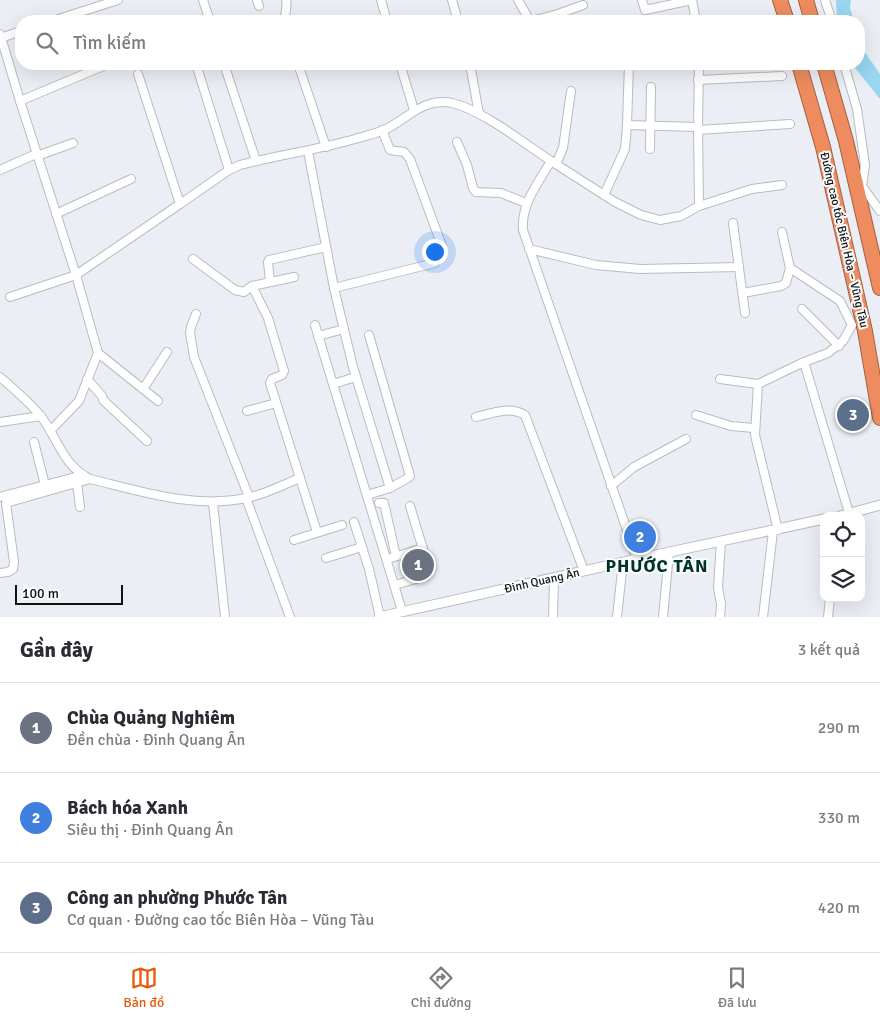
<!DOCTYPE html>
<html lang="vi">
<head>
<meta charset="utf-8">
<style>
	body { margin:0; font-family:Signika,sans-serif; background:#f7f7f7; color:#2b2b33 }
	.controls { position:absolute; right:15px; bottom:15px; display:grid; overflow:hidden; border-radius:10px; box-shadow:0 5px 20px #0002 }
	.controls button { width:45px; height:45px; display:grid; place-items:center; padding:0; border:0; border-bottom:1px solid #e1e1e2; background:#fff; color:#2b2b33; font:25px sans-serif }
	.scale { position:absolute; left:15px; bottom:12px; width:108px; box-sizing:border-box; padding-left:5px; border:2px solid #111214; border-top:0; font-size:14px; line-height:18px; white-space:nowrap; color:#111214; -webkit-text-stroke:4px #fafcfe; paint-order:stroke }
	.you { position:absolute; left:434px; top:251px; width:18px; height:18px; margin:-12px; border:4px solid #fff; border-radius:50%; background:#1a73e8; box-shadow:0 0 0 8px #1a73e833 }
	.badge { display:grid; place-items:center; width:32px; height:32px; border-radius:50%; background:#ea580c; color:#fff; font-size:16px; font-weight:700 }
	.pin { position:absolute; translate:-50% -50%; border:2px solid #fff; box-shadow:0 1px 5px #0006 }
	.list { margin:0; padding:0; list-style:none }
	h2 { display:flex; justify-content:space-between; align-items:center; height:65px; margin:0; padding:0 20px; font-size:21px }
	h2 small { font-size:16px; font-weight:400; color:#7c7c81 }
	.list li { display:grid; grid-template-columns:32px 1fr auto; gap:15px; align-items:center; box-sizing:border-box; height:90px; padding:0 20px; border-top:1px solid #e1e1e2 }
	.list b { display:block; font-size:19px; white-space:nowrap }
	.list p { margin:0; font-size:16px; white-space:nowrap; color:#7c7c81 }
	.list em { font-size:16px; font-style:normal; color:#7c7c81 }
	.icon { flex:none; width:28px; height:28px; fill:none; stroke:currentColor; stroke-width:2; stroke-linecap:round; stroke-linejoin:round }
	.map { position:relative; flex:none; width:880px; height:617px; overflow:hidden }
	.search { position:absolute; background:#fff; box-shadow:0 5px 20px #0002; left:15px; right:15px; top:15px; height:55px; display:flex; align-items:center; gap:12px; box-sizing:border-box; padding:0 18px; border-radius:20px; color:#7c7c81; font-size:19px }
	.sheet { height:335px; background:#fff }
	nav { display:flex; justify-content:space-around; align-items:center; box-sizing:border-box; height:70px; border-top:1px solid #e1e1e2; background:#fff; font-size:14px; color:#7c7c81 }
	nav a { display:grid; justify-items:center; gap:2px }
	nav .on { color:#ea580c }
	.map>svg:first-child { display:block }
	.water { fill:#98d6f1 }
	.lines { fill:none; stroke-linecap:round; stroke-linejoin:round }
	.minor-casing { stroke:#b8bcc1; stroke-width:10 }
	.tertiary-casing { stroke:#b8bcc1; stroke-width:11 }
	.motorway-casing { stroke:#a16145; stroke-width:16 }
	.minor { stroke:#fff; stroke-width:8 }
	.tertiary { stroke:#fff; stroke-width:9 }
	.motorway { stroke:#ee8c5f; stroke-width:14 }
	.labels { text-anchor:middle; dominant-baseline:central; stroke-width:4; stroke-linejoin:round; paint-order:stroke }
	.street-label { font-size:12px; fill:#111214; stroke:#fafcfe }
	.district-label { font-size:18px; font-weight:bold; letter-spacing:1px; fill:#003525; stroke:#fafcfe }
</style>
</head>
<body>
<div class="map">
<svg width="880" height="617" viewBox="0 0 880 617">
	<rect width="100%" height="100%" fill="#ebeff5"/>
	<g class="water">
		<path d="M836,0H851L850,8L854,21H837Z"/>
		<path d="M859,36L864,51L880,74V99L852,64H859Z"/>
	</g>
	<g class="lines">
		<defs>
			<g id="minor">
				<path d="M203,0L210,21"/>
				<path d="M257,0L259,6"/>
				<path d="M381,0L387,21"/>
				<path d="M452,0L458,21"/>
				<path d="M518,0L530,21"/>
				<path d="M642,0L645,10L692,0"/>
				<path d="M692,0L696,21"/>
				<path d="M825,0L832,21"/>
				<path d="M558,14L583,5"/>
				<path d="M52,21L118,0"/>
				<path d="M285,21C284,14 288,8 286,0"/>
				<path d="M531,21L558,14L561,15L563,21"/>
				<path d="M0,34L20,101"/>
				<path d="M1,38L21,31"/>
				<path d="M196,64L229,170"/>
				<path d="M224,64L256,161"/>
				<path d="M298,64L326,147"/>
				<path d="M400,64L414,110"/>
				<path d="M470,64L479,114"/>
				<path d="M699,64L698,127L699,206"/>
				<path d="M844,64L857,109L865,165L862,186L880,211"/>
				<path d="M698,80L782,76"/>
				<path d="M627,125L698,127"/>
				<path d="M382,130L390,150L404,152L410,159L442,246"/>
				<path d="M698,130L790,124"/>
				<path d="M457,142L467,165L473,188L476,192L501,193L526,203"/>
				<path d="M650,149L651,87"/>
				<path d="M308,151L334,288L353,367L390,488"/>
				<path d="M37,156L73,143"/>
				<path d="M551,161L615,202L641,215L660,220L681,216L699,206L752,189L782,185"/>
				<path d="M556,164L563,148L571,91"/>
				<path d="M0,170L36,154"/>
				<path d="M604,195L625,149L627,125L629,64"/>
				<path d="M180,204L229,170L240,165C278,155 317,150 355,139C364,136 375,134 384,130C408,119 423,97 452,103C482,110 524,143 551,161C538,183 521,204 523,230L637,559"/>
				<path d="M56,214L131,179"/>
				<path d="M733,223L745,313"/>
				<path d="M529,249L596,265L640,269L739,267"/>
				<path d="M193,259L235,290L244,292L252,286"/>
				<path d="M270,281L268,262L269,260L326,247"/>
				<path d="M334,288L435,263"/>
				<path d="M743,293L781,286L786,283L790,268L782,232"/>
				<path d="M10,297L76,275L180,204L138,74"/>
				<path d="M802,309L839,346"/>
				<path d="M196,314L191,327L190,333L194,357L249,497"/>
				<path d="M315,325L402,611"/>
				<path d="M318,336L344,329"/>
				<path d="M98,353L158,401"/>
				<path d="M804,362L849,513"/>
				<path d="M0,377C14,389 28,401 40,415C58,438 62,465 90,479C140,491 194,509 246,498C264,495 282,485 300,478L270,383L272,379L282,375L284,371L268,318L252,286L294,277"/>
				<path d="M87,379L102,396L103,400L147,441"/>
				<path d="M720,379L758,384L804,362L828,353L843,341L852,325L840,301L790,268"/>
				<path d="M333,384L356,377"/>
				<path d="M758,384L755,435L778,530"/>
				<path d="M143,389L167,352"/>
				<path d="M247,411L276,403"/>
				<path d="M696,415L731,426L754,428"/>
				<path d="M476,417C493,413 509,406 525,415L584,571"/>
				<path d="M0,422L41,416"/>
				<path d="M50,431L79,401L98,353L76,275L20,101L108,64"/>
				<path d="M34,442L45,485"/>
				<path d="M300,478L317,532"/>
				<path d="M77,483L80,507"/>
				<path d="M611,486L634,467L686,439"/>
				<path d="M367,495L390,488L408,478L410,476L369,335"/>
				<path d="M0,497L83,475"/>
				<path d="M246,498L290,617"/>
				<path d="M213,503L225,617"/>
				<path d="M379,503H384L396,556"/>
				<path d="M354,522L369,569L380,617"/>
				<path d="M294,540L342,525"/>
				<path d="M326,558L362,547"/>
				<path d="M391,558L423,548"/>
				<path d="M0,573L8,572L13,569L14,562L6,503L90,479"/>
				<path d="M395,585L426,576L428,573L429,569L410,506"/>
				<path d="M553,617L554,579"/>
				<path d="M617,617L623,562"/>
				<path d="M663,617L669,553"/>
				<path d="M720,617L721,604L718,588L721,541"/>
				<path d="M763,617L773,531"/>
				<path d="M828,617L830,598"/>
			</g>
			<g id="tertiary">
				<path d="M840,516L880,505"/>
				<path d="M379,617L637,559L824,519"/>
			</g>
			<g id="motorway">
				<path d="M780,0L787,21"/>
				<path d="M806,0L812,21"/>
				<path d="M799,64L823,147L865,331L880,418"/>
				<path d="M824,64L846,141L880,288"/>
			</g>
		</defs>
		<use href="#minor" class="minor-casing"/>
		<use href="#tertiary" class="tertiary-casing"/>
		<use href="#motorway" class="motorway-casing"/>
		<use href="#minor" class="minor"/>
		<use href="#tertiary" class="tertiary"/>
		<use href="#motorway" class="motorway"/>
	</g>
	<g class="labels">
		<g class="street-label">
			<text transform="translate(844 240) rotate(77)">Đường cao tốc Biên Hòa – Vũng Tàu</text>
			<text transform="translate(542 581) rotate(-13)">Đinh Quang Ân</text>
		</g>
		<g class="district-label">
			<text x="657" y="566">PHƯỚC TÂN</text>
		</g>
	</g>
</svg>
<div class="controls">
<button><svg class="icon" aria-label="locate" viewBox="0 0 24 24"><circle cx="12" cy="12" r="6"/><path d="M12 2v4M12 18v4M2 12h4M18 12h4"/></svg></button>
<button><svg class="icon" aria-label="layers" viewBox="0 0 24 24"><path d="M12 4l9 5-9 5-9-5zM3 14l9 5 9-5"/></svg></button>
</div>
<div class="scale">100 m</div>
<div class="you"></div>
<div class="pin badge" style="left:418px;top:565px;background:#6b7280">1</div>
<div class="pin badge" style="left:640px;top:537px;background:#3f7fe0">2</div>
<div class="pin badge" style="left:853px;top:415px;background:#5c6f8a">3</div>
<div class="search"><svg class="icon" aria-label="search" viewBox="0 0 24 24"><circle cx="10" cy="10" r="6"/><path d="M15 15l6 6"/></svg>Tìm kiếm</div>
</div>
<section class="sheet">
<h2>Gần đây<small>3 kết quả</small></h2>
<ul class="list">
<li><span class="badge" style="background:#6b7280">1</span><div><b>Chùa Quảng Nghiêm</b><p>Đền chùa · Đinh Quang Ân</p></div><em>290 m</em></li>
<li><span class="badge" style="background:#3f7fe0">2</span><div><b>Bách hóa Xanh</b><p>Siêu thị · Đinh Quang Ân</p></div><em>330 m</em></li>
<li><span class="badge" style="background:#5c6f8a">3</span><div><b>Công an phường Phước Tân</b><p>Cơ quan · Đường cao tốc Biên Hòa – Vũng Tàu</p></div><em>420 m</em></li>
</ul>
</section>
<nav>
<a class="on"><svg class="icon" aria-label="map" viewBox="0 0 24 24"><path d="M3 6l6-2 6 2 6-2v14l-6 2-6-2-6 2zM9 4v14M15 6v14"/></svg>Bản đồ</a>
<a><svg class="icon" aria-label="directions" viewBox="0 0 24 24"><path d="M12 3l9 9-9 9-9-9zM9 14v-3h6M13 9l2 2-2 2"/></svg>Chỉ đường</a>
<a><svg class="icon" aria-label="saved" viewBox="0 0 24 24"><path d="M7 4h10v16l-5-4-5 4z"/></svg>Đã lưu</a>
</nav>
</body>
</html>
